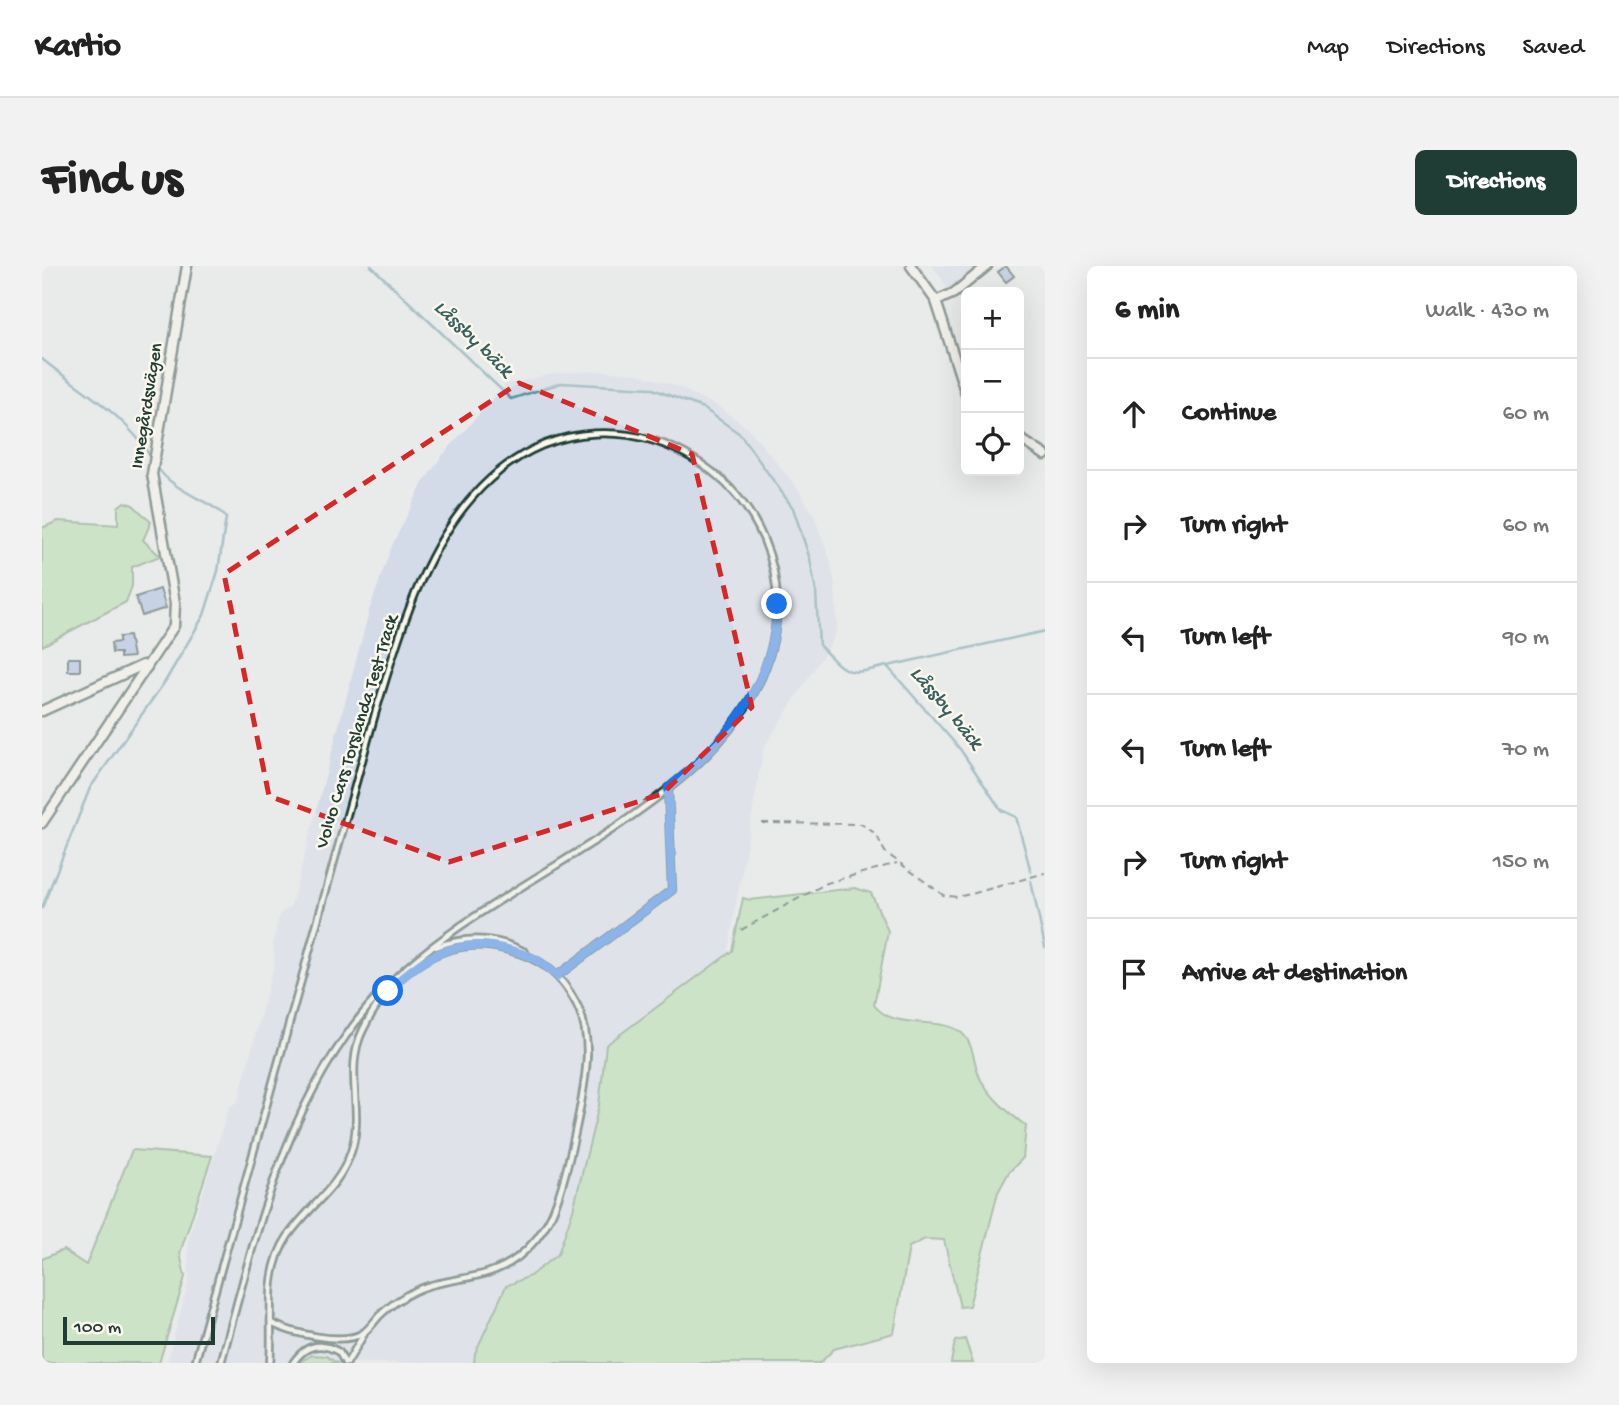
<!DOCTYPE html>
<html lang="en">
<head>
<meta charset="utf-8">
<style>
	body { margin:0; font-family:"Gochi Hand",sans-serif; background:#f2f2f2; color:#222 }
	.controls { position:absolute; right:21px; top:21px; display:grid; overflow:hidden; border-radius:10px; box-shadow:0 7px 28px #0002 }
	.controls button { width:63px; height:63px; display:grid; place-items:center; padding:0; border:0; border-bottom:2px solid #e0e0e0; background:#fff; color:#222; font:35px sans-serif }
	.scale { position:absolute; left:21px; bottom:18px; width:152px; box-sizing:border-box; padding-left:7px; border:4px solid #1f3d34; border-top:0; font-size:19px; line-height:24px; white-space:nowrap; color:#1f3d34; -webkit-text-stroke:5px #fbf7ec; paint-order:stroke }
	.stop { position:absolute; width:21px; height:21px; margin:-16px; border:5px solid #1a73e8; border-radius:50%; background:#fff }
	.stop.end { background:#1a73e8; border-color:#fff; box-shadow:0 2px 7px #0008 }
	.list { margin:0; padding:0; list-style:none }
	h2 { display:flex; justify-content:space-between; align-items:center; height:91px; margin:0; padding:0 28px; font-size:30px }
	h2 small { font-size:23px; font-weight:400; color:#767676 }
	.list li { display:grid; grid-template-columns:46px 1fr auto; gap:21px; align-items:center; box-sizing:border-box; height:112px; padding:0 28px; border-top:2px solid #e0e0e0 }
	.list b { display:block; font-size:26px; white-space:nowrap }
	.list em { font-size:23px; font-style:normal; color:#767676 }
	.icon { flex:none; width:38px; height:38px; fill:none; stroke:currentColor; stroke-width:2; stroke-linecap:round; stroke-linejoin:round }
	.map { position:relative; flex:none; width:1003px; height:1097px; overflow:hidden; border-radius:10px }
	header { display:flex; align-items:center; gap:42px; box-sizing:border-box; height:98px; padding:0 35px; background:#fff; border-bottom:2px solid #e0e0e0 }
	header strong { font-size:33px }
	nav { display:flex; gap:38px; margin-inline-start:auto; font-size:24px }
	.intro { display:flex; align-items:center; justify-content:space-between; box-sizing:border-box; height:168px; padding:0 42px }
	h1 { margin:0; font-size:49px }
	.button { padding:18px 32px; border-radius:10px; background:#1f3d34; color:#fff; font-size:24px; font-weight:700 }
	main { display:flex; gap:42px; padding:0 42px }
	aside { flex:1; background:#fff; border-radius:10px; box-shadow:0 7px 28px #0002 }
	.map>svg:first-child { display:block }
	.built { fill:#d3dae8 }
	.green { fill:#abdc9d; stroke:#658c68; stroke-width:2 }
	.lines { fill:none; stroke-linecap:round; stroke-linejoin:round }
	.stream { stroke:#5a929d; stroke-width:2.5 }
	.building { fill:#9fb6e3; stroke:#1f3d34; stroke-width:2 }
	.lane-casing { stroke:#1f3d34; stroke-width:10 }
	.street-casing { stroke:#1f3d34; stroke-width:13 }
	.path { stroke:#1f3d34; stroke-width:2; stroke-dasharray:7 5; stroke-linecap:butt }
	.lane { stroke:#fbf7ec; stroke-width:4.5 }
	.street { stroke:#fbf7ec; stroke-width:8 }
	.route { stroke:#1a73e8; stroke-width:9 }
	.marked { fill:none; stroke:#d62828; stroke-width:5; stroke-dasharray:14 9; stroke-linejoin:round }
	.labels { text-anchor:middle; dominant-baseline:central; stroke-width:5; stroke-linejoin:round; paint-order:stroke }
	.street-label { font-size:19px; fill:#1f3d34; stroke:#fbf7ec }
	.water-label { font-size:21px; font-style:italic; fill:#386060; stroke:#fbf7ec }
</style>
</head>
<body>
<header>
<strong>Kartio</strong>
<nav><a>Map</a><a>Directions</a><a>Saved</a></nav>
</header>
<div class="intro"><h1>Find us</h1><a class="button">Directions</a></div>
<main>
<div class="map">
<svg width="1003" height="1097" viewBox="0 0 1003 1097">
	<rect width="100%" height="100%" fill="#e9eaea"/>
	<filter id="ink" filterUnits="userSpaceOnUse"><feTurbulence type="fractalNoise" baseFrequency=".0143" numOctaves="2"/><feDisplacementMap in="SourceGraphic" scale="14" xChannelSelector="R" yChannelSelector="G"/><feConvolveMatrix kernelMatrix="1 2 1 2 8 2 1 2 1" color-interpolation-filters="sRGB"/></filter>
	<g filter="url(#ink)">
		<g class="built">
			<path d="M891,0H936L907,24Z"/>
			<path d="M558,105L596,108L634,120L675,140L706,162L757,224L771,248L788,293L793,319L795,360L792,372L722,481L686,684L685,808L667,1097H125L147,1014L146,974L187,841L196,835L233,695L231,676L238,648L249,640L328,342L349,282L381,217L400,190L463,119L515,107Z"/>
		</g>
		<g class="green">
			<path d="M82,236L91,239L109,256L101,274L118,290L90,301V320L84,336L0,380V262L16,255L76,259V241Z"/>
			<path d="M813,622L829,627L846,665L832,739C852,765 894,750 917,765C933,775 931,800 939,814C950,833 967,847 984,860L981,892L967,906L956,926L927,1040L918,1041L902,974L883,973L867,981L852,1067L792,1083L778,1097H432L433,1087L464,1020L488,1010L516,988L531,944L557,839L564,779L690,685L701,632L708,634Z"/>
			<path d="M90,884L170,890L138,987L143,1011L117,1097H0V993L21,984L44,999Z"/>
			<path d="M923,1073L931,1097H909L913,1075Z"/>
			<path d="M270,1089L284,1090L295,1097H256Z"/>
		</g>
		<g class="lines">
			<g class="stream">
				<path d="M329,0L469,133L519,117L608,122L661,142L698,168L751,242L768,293L774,326L777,379C805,409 805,410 845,400L918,483L959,544L974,551L989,606"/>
				<path d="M0,93C39,125 84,148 110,193"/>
				<path d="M846,400L1003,365"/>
				<path d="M989,615L1003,681"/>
				<path d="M0,642L48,522L124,414L162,349L176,305L184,252C174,236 130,227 114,199"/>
			</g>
		</g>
		<g class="building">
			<path d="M964,0L972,10L964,16L956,6Z"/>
			<path d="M118,323L124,342L100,350L94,331Z"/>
			<path d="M87,370L91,391L78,392V387H70L69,377L77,376V371Z"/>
			<rect x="26" y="392" width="12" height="13"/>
		</g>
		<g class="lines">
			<defs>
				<g id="lane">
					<path d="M394,681C424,670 455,671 483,686"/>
					<path d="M515,710L630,624L626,522"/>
					<path d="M153,1097L333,448C358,367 383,272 448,213C576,96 774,221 728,387C686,541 447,612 342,723C245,826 215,964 179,1097"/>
					<path d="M228,1097C232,1055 220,1008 246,970C267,940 297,922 309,886C323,845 301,804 321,764C349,706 402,666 467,684C498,692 519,708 534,737C542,752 545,771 545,788C544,824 524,918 509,950C501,966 490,980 476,991C451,1011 422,1011 393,1018C371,1023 353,1035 337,1050C332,1056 327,1063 321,1067C301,1080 249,1067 229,1057"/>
					<path d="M251,1097C263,1079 278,1075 297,1086L303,1097"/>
					<path d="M305,1097L322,1068"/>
				</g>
				<g id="street">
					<path d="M869,0L894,35L924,128"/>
					<path d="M894,35L912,27L945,0"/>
					<path d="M977,172L1003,189"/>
					<path d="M0,445L101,399L105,401"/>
					<path d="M0,557L132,360L133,337L110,208L145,0"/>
				</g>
			</defs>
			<use href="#lane" class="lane-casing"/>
			<use href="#street" class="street-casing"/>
			<g class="path">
				<path d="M720,557L819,558L834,568L843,586L901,629L915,631L933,627L1003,607"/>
				<path d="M699,664L785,617L855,597"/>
			</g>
			<use href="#lane" class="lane"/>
			<use href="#street" class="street"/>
		</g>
	</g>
	<g class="lines" filter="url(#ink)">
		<path class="route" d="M346,725C382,689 416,670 468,684C488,689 500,695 515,710L630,624L626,522C685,476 734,416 735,338"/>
	</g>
	<path d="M0 0H1003V1097H0ZM477,117L650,188L710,441L620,528L407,596L227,530L182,308Z" fill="#e9eaea" fill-opacity=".55" fill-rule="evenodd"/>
	<path class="marked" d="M477,117L650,188L710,441L620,528L407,596L227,530L182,308Z"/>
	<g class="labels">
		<g class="street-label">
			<text transform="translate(106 140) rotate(-81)">Innegårdsvägen</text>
			<text transform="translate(316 466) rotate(-73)">Volvo Cars Torslanda Test Track</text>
		</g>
		<g class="water-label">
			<text transform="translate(430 74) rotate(44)">Låssby bäck</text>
			<text transform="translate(903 443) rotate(50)">Låssby bäck</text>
		</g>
	</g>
</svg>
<div class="controls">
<button>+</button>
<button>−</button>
<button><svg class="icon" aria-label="locate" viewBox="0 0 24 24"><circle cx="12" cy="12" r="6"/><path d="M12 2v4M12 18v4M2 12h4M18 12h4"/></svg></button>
</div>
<div class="scale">100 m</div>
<div class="stop" style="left:346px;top:725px"></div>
<div class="stop end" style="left:735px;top:338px"></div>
</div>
<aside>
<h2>6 min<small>Walk · 430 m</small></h2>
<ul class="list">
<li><svg class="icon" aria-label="ahead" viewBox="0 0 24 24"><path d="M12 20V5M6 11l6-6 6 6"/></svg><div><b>Continue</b></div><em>60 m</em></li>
<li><svg class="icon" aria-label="right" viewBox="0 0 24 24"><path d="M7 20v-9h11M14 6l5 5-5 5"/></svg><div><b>Turn right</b></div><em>60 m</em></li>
<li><svg class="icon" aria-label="left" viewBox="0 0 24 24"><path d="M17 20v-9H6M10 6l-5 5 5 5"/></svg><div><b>Turn left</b></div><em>90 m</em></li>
<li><svg class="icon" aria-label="left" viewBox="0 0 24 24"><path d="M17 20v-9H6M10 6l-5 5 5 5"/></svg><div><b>Turn left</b></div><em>70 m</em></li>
<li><svg class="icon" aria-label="right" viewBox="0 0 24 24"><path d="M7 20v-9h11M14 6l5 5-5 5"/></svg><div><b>Turn right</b></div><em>150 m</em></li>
<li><svg class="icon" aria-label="arrive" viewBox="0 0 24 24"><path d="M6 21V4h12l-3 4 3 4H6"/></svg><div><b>Arrive at destination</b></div></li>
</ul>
</aside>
</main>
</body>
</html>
